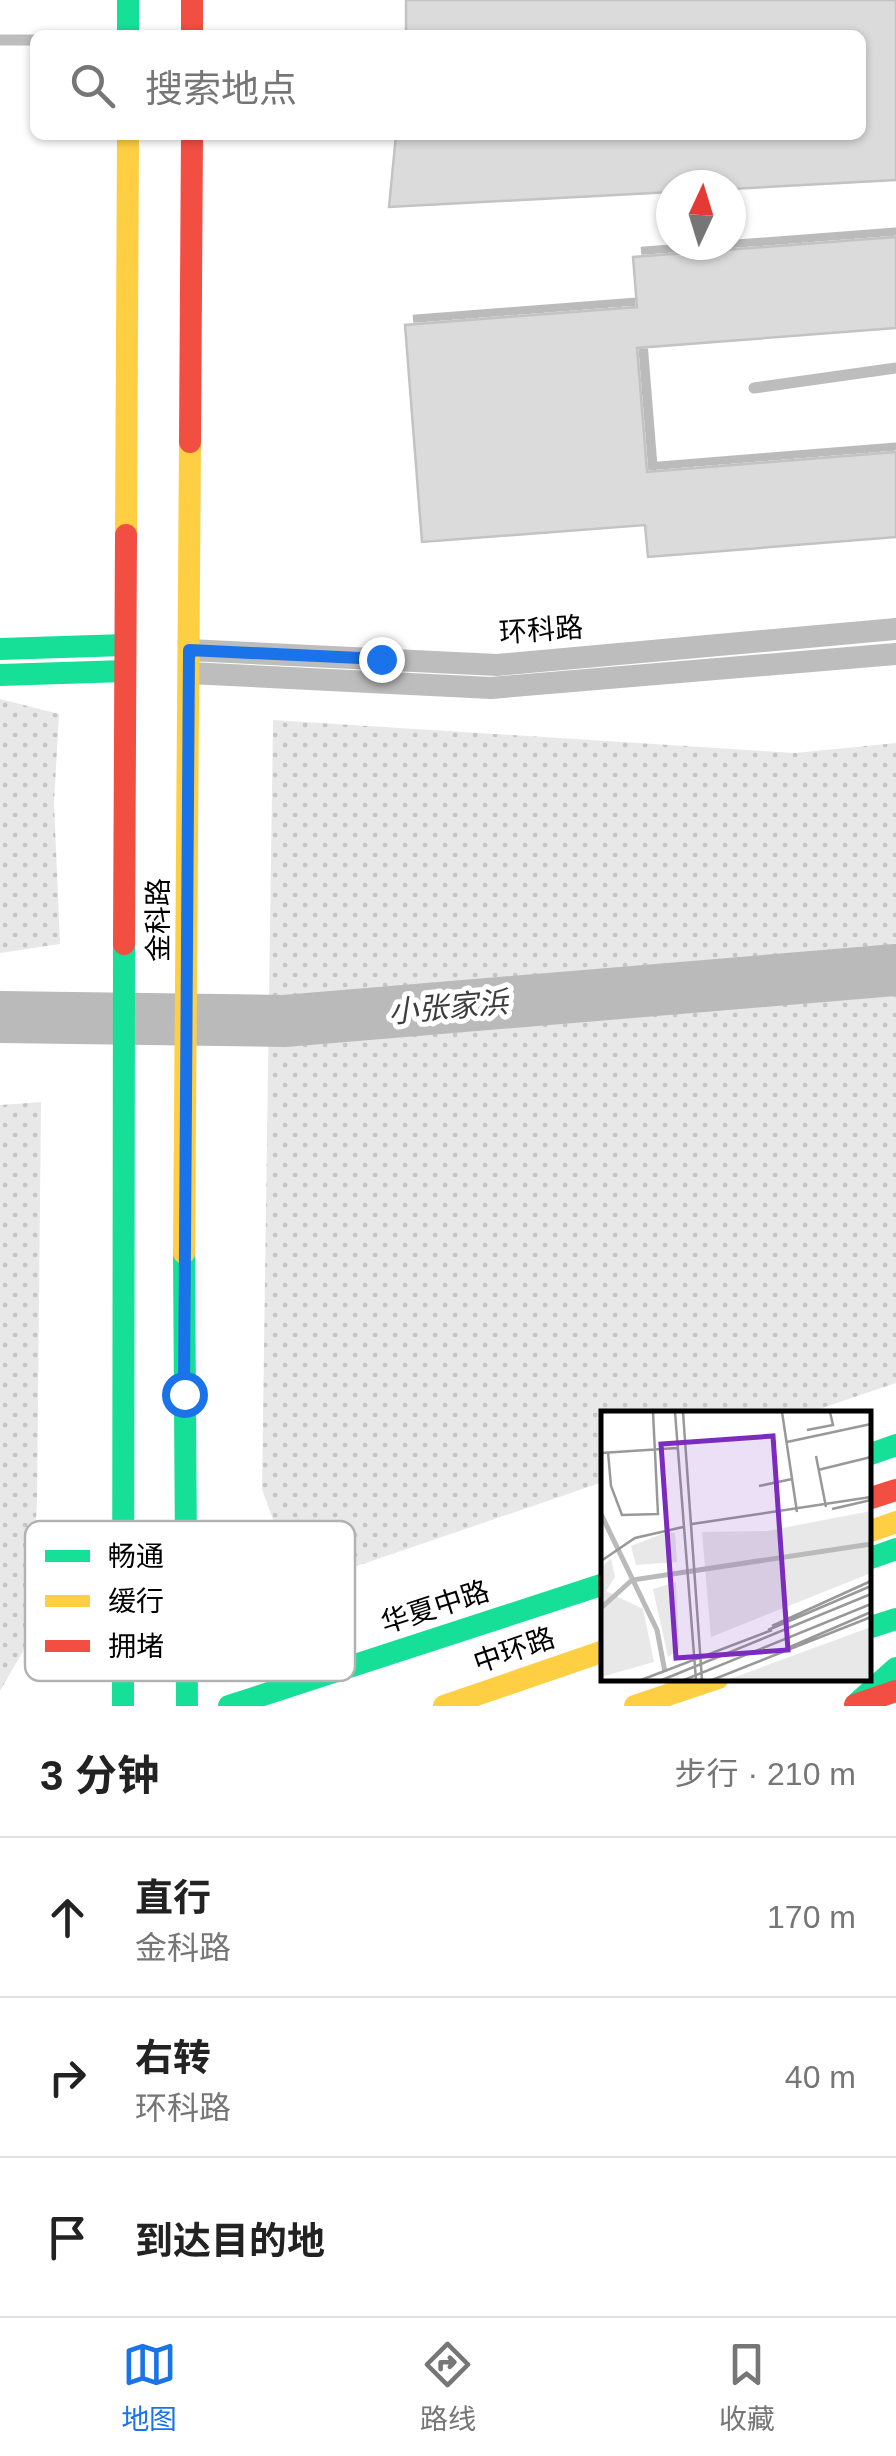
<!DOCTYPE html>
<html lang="zh">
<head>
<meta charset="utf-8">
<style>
	body { margin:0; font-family:Arial,"Noto Sans SC",sans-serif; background:#f2f2f2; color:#222 }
	.compass { position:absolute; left:656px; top:170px; width:90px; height:90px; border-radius:50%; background:#fff; box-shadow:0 2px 8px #0004; rotate:4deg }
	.stop { position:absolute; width:30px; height:30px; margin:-22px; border:8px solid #1a73e8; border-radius:50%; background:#fff }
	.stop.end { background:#1a73e8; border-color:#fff; box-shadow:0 2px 10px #0008 }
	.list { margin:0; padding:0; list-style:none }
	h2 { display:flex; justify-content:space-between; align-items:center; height:130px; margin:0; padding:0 40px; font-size:42px }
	h2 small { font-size:32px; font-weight:400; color:#767676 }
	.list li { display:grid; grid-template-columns:65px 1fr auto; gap:30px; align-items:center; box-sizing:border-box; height:160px; padding:0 40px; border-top:2px solid #e0e0e0 }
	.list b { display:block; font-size:38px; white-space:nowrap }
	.list p { margin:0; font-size:32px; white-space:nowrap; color:#767676 }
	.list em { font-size:32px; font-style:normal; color:#767676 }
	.icon { flex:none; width:55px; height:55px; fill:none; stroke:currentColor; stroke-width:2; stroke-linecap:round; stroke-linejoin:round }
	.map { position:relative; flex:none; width:896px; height:1706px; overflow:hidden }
	.search { position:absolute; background:#fff; box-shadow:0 2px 8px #0004; left:30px; right:30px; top:30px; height:110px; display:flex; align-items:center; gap:25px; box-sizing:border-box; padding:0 35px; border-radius:15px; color:#767676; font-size:38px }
	.sheet { height:610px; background:#fff }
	nav { display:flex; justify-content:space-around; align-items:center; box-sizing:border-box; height:140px; border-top:2px solid #e0e0e0; background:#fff; font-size:28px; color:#767676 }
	nav a { display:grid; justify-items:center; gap:5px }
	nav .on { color:#1a73e8 }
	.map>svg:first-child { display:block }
	.park { fill:url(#park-dots) }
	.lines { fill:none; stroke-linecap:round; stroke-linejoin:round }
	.river { stroke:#bababa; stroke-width:52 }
	.building { fill:#dbdbdb; stroke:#c3c3c3; stroke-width:2.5; filter:url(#shadow) }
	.lane { stroke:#bdbdbd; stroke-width:11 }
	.street { stroke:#bdbdbd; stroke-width:22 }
	.fast { stroke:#16e098; stroke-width:22 }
	.slow { stroke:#ffcf43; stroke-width:22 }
	.jam { stroke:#f24e42; stroke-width:22 }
	.route { stroke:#1a73e8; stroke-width:12 }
	.labels { text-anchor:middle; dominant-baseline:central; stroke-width:10; stroke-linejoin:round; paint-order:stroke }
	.street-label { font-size:28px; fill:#000; stroke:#fff }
	.water-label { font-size:30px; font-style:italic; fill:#3d3d3d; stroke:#fff }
	.inset-river { fill:none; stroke:#bababa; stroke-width:5 }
	.inset-road { fill:none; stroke:#999; stroke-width:2.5 }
	.view { fill:#7b2cbf; fill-opacity:0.15; stroke:#7b2cbf; stroke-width:5 }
	.inset-edge { fill:none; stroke:#000; stroke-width:5 }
	.key { fill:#fff; stroke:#b2b2b2; stroke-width:2.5 }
	.key-label { font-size:28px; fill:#000 }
</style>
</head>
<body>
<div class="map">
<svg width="896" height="1706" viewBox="0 0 896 1706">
	<defs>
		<pattern id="park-dots" width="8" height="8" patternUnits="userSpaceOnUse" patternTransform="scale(2.5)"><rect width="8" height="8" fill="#e8e8e8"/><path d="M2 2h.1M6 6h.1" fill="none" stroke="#c5c5c5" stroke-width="1.8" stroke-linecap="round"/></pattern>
		<filter id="shadow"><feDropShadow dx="9" dy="-9" stdDeviation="0" flood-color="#0004"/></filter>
	</defs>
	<rect width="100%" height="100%" fill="#fff"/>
	<g class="park">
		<path d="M0,699L59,714L54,802L60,944L0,953Z"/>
		<path d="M273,720L795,753L896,743V1383L807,1413L604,1414L603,1482L351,1568L287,1559L262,1489Z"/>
		<path d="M41,1102L37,1503L29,1641L0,1691V1105Z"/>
	</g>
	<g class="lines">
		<path class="river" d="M0,1017L284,1021L896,970"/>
	</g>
	<g class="building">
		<path d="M406,0H896V180L731,189V185H671V192L389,207L396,135H861V35H406Z"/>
		<path d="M896,237V328L637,348L647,472L896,452V537L648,557L645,525L422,542L405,325L637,307L633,257Z"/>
	</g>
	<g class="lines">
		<g class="lane">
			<path d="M0,40H35"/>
			<path d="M754,388L896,368"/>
		</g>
		<g class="street">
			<path d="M189,650L497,665L896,629"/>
			<path d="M189,673L491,688L896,654"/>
		</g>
		<g class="fast">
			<path d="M128,0V35"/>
			<path d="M0,649L125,645"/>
			<path d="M0,675L125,671"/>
			<path d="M184,1253L187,1706"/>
			<path d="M868,1455L896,1445"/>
			<path d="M868,1559L896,1549"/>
			<path d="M868,1628L896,1619"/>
			<path d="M856,1704L896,1668"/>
			<path d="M123,1706L124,944"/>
			<path d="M229,1706L604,1584"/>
		</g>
		<g class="slow">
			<path d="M126,535L128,135"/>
			<path d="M184,1253L190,442"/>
			<path d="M868,1532L896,1522"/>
			<path d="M444,1706L604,1651"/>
			<path d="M635,1706L718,1678"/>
		</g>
		<g class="jam">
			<path d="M192,0V35"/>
			<path d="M190,442L192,135"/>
			<path d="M124,944L126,535"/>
			<path d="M868,1499L896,1490"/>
			<path d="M855,1705L896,1691"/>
		</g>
	</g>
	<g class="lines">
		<path class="route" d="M184,1394L189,650L381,659"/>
	</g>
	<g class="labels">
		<g class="street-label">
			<text transform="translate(541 630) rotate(-4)">环科路</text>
			<text transform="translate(158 920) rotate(-90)">金科路</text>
			<text transform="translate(435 1607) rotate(-18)">华夏中路</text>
			<text transform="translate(514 1650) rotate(-19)">中环路</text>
		</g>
		<g class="water-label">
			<text transform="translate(448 1007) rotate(-5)">小张家浜</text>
		</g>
	</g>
	<g transform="translate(601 1411)">
		<rect width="270" height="270" fill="#fff"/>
		<path d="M270,100V162L110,226L101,121L166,120ZM66,121L74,122L76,151L35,154L30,135ZM10,147L14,166L5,180L42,198L53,251L0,266V157ZM75,171L78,238L67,246L52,178ZM270,216V269H126Z" fill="#e8e8e8"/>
		<path class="inset-river" d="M0,103L56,219L64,261M0,197L31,169L270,133"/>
		<path class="inset-road" d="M74,1L95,269M82,1L101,269M181,1L196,101M206,19L232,14L229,1M186,31L270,13M7,41L10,75L21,104L57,103L52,1M0,42L76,37M215,45L225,96M217,59L270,46M158,75L191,68M231,98L270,89M91,113L270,86M0,150L34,127L82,116M171,215L270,170M167,219L270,175M182,239L270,201M40,269L171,219M61,269L270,183M83,269L270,193M111,269L270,206"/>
		<path class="view" d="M172,25L187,239L75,247L60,33Z"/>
		<rect width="270" height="270" class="inset-edge"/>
	</g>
	<rect x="25" y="1521" width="330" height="160" rx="15" class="key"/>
	<rect x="45" y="1550" width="45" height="12" fill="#16e098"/>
	<rect x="45" y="1595" width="45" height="12" fill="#ffcf43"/>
	<rect x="45" y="1640" width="45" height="12" fill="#f24e42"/>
	<g class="key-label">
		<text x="108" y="1566">畅通</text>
		<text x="108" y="1611">缓行</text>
		<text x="108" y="1656">拥堵</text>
	</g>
</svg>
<svg class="compass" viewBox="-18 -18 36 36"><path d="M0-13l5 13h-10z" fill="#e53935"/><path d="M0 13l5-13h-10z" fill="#767676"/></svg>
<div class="stop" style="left:184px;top:1394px"></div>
<div class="stop end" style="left:381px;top:659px"></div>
<div class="search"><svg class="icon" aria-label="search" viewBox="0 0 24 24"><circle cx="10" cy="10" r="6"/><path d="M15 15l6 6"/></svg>搜索地点</div>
</div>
<section class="sheet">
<h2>3 分钟<small>步行 · 210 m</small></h2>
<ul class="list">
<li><svg class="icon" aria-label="ahead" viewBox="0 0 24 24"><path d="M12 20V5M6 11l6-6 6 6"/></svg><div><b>直行</b><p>金科路</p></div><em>170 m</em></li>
<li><svg class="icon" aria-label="right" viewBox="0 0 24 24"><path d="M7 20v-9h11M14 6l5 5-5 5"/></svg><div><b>右转</b><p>环科路</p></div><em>40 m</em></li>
<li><svg class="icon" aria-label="arrive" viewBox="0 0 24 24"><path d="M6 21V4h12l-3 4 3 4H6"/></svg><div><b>到达目的地</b></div></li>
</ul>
</section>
<nav>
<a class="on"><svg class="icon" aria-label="map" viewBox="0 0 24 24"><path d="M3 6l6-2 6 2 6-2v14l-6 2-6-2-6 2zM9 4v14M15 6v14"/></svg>地图</a>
<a><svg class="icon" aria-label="directions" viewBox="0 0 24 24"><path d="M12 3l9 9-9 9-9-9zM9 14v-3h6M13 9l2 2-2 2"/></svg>路线</a>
<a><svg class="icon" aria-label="saved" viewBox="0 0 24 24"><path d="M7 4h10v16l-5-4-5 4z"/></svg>收藏</a>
</nav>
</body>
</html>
